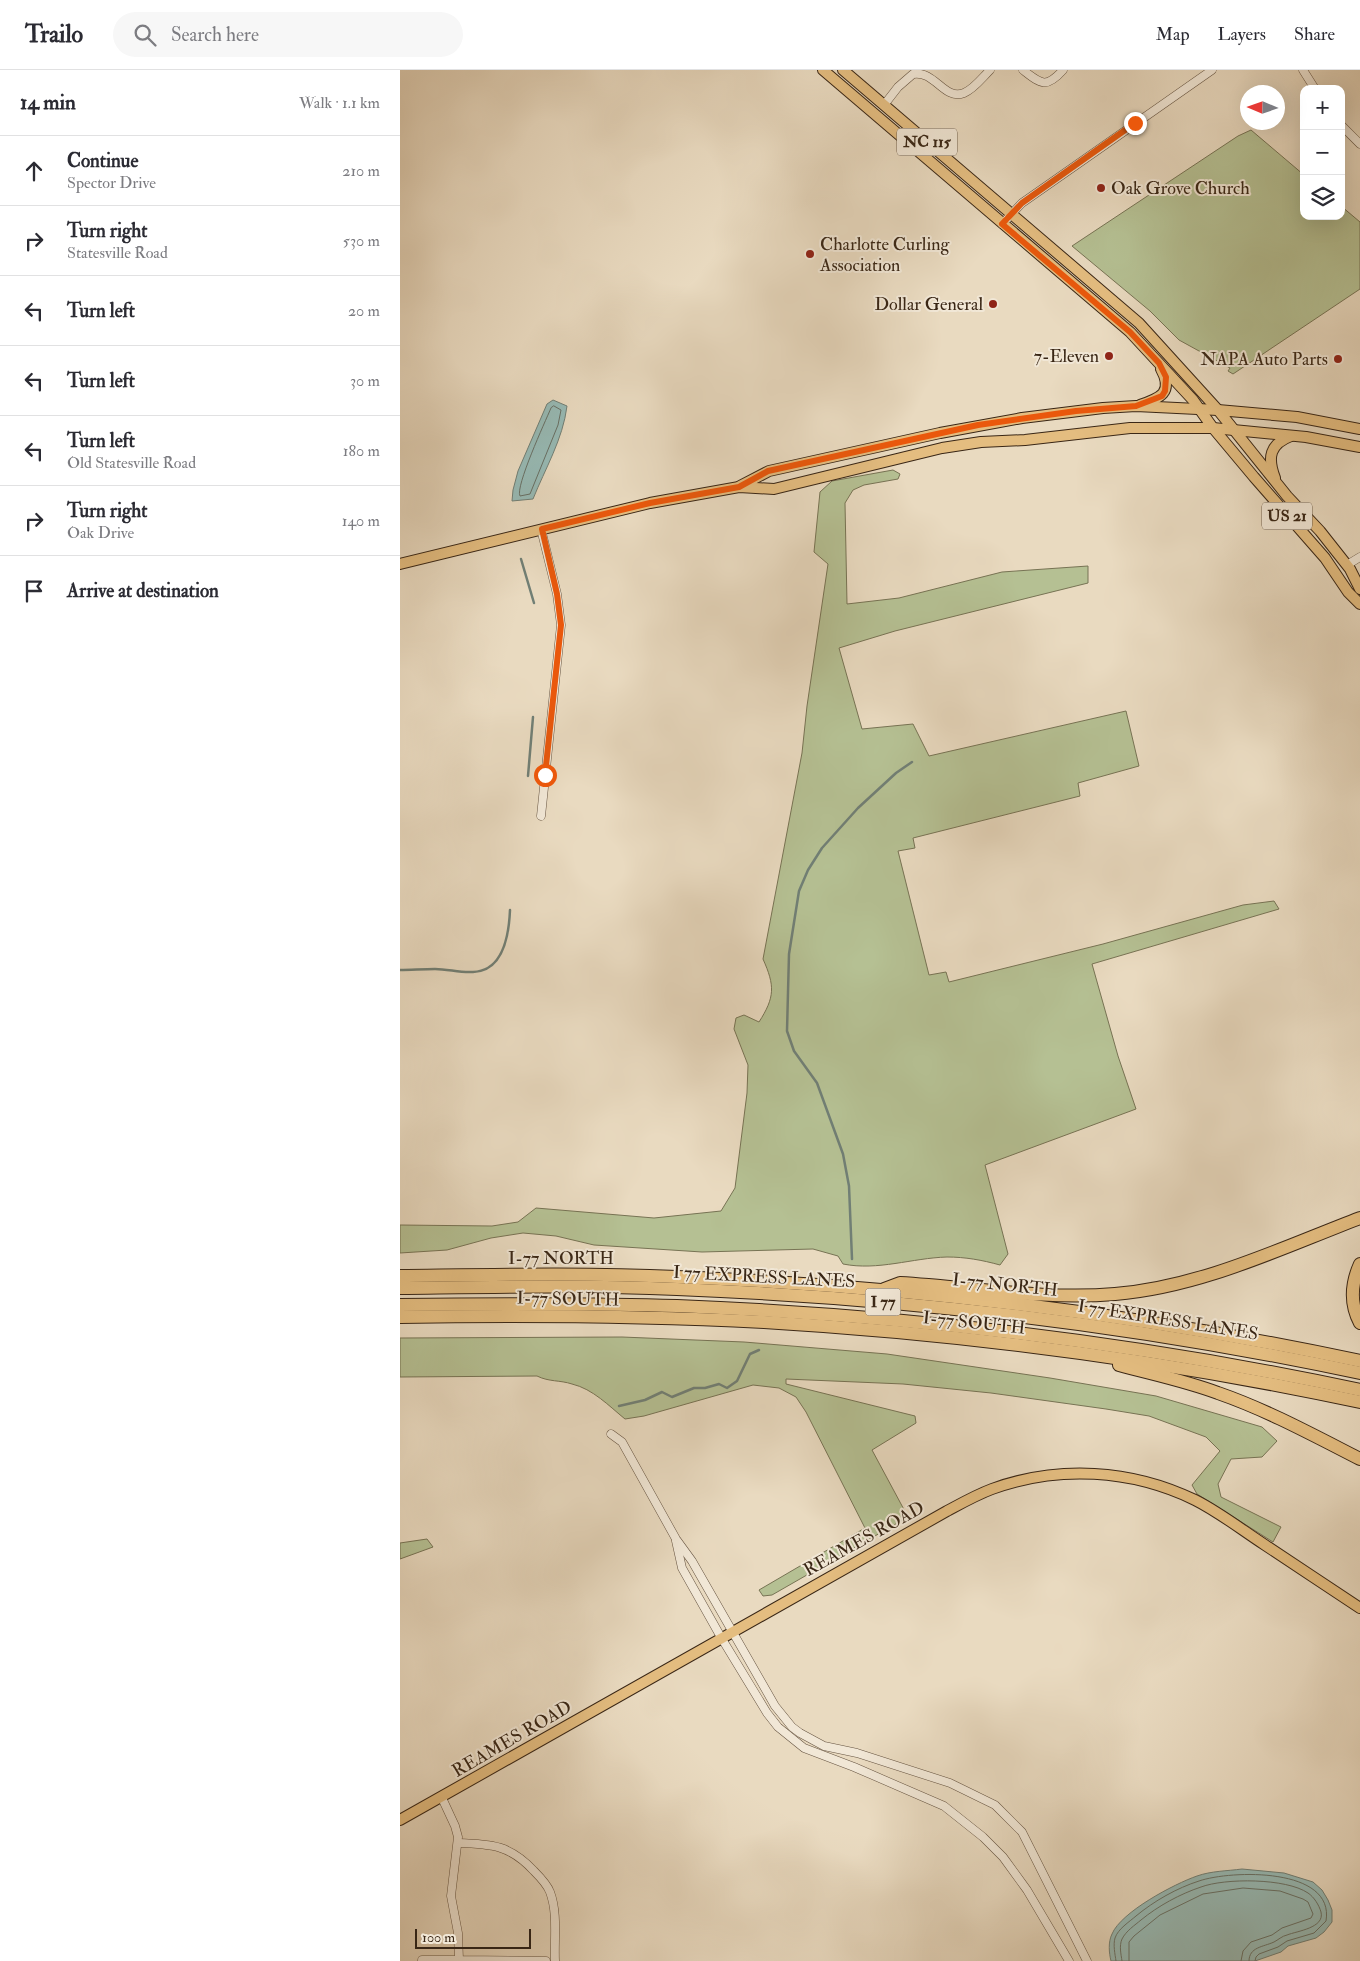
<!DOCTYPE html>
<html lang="en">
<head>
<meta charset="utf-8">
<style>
	body { margin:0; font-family:"IM FELL Double Pica",serif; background:#f7f7f7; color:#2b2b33 }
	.controls { position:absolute; right:15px; top:15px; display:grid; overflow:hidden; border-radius:10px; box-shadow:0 5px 20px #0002 }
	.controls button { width:45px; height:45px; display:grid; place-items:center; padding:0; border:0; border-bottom:1px solid #e1e1e2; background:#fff; color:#2b2b33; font:25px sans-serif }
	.compass { position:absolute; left:840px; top:15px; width:45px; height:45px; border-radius:50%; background:#fff; box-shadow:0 5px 20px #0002; rotate:272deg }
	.scale { position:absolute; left:15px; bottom:12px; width:116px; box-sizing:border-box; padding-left:5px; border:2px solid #392615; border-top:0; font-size:14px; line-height:18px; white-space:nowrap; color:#392615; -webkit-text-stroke:4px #f1e7d6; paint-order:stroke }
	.stop { position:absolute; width:15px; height:15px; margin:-11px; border:4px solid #ea580c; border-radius:50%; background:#fff }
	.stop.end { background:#ea580c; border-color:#fff; box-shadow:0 1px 5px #0008 }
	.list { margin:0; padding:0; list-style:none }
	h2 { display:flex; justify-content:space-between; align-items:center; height:65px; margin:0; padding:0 20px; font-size:21px }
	h2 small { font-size:16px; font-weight:400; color:#7c7c81 }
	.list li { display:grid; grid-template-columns:32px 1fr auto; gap:15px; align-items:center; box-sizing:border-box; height:70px; padding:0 20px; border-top:1px solid #e1e1e2 }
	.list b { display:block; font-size:19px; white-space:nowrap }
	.list p { margin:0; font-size:16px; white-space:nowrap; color:#7c7c81 }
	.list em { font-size:16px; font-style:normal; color:#7c7c81 }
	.icon { flex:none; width:28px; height:28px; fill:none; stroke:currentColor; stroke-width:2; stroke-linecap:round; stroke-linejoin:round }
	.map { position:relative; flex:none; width:960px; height:1891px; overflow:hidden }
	header { display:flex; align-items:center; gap:30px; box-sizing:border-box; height:70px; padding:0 25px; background:#fff; border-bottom:1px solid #e1e1e2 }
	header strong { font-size:24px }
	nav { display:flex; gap:28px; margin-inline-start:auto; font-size:18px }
	.search { width:350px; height:45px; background:#f7f7f7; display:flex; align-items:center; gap:12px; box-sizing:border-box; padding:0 18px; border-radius:28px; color:#7c7c81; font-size:19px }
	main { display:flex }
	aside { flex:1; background:#fff }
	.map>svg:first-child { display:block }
	.green { fill:#b5c093; stroke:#777354 }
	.water { fill:#97bab5; stroke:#717f75 }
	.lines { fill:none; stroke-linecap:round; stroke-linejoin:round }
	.shore { stroke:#687065; stroke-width:1 }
	.stream { stroke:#717f75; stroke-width:2.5 }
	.minor-casing { stroke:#655340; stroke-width:9 }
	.major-casing { stroke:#392615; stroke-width:12 }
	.highway-casing { stroke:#392615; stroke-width:14 }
	.minor { stroke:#f1e7d6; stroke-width:8 }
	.major { stroke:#e4bd80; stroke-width:10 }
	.highway { stroke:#e4bd80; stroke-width:12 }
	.route { stroke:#ea580c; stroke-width:6 }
	.poi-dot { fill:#8f2418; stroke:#f1e7d6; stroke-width:2 }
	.labels { text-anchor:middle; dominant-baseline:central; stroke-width:4; stroke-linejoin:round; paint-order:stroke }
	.shield { fill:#f1e7d6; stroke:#70604f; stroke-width:1 }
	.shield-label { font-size:16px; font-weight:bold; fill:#392615 }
	.poi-label { font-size:18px; fill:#392615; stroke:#f1e7d6; text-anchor:end }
	.street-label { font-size:18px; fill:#392615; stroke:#f1e7d6 }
</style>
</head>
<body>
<header>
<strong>Trailo</strong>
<div class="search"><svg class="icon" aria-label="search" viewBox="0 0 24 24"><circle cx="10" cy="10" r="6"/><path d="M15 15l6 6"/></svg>Search here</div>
<nav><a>Map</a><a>Layers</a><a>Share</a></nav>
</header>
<main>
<aside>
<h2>14 min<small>Walk · 1.1 km</small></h2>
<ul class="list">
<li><svg class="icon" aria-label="ahead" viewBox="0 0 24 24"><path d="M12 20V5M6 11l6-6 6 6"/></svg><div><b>Continue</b><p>Spector Drive</p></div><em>210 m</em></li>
<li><svg class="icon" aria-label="right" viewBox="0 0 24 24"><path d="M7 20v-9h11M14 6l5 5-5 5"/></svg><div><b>Turn right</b><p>Statesville Road</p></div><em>530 m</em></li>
<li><svg class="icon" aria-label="left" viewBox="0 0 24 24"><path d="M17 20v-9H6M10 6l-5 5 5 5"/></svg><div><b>Turn left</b></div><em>20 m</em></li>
<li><svg class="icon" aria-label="left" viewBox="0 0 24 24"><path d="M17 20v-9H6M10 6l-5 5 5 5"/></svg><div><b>Turn left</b></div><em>30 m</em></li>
<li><svg class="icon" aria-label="left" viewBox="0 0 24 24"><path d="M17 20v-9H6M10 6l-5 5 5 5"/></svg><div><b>Turn left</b><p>Old Statesville Road</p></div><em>180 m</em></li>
<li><svg class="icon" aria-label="right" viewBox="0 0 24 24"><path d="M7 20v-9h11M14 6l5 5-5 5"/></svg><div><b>Turn right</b><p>Oak Drive</p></div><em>140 m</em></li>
<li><svg class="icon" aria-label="arrive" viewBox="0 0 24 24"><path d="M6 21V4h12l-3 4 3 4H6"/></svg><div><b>Arrive at destination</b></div></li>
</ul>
</aside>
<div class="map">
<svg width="960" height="1891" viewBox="0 0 960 1891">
	<rect width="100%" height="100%" fill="#e9dac0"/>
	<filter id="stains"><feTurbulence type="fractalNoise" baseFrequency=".004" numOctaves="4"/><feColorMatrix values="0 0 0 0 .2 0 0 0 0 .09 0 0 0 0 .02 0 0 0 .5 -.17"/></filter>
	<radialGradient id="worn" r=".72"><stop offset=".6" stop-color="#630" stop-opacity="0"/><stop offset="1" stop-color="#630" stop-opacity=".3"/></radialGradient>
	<g class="green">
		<path d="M851,60L904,105V146H941V136L960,152V219L833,304L828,301L830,298L779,270L750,241L672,176L838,66Z"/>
		<path d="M493,400L500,404L498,409L464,415L453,420L445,433L447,534L499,528L602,502L688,496V513L495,561L439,578L462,659L513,654L529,686L726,641L739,696L678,713L680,726L513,768L515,778L498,781L529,905L546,902L549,912L703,874L843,835L874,831L879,839L692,894L718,986L736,1039L585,1095L608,1184L600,1195C582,1190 565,1187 547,1187C512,1188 478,1201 443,1194L438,1186L413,1179L302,1182L194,1175L156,1166L123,1163L91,1168L47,1180L0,1183V1155L92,1156L118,1152L136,1138L254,1148L321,1141L335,1118L347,1023L348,995L334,959L336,948L344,945L359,952C375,927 375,916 363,889L402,683L407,636L428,494L414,482L420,422L432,411Z"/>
		<path d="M222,1267L344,1272L487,1284L650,1308L756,1326L862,1357L877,1371L862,1387L831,1389L818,1414L821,1427L881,1457L873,1472L797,1424L792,1415L820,1381L806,1367L749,1346L706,1339L591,1323L503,1314L386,1309V1314L515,1346L516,1353L472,1380L508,1447L372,1525L363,1526L359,1520L465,1458L406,1342L396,1327L379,1318L353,1315L244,1346L225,1349C209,1336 193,1319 172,1314C160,1310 149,1312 137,1306L0,1307V1268Z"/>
		<path d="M27,1469L33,1477L0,1489V1473Z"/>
	</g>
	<g class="water">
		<path d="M153,330L167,336C163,369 145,399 133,429L112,431L113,420L118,401L147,334Z"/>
		<path d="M842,1799L884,1803L913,1812L922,1820L928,1830L932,1840V1852L924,1862L916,1868L888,1876L881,1882L855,1891H711C709,1883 708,1872 712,1864C721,1842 774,1814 797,1806C811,1801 827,1801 842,1799Z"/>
	</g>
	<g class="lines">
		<g class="shore">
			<path d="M154,336L161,340L158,355L130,424L120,426C115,417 145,352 151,338Z"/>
			<path d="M716,1891C715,1884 713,1875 715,1868C718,1859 729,1852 736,1846C754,1831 777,1818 799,1811C831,1800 935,1797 926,1851L914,1863L887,1871L878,1877L859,1884L856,1887L855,1891"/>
			<path d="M722,1891C721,1884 719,1876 722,1869C726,1861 735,1855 741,1850C758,1836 780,1824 801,1817C825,1808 886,1808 908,1823C914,1827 919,1835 921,1842C925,1858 897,1861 887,1865C882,1866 878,1870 874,1872C863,1877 849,1877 849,1891"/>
			<path d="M729,1891V1872L734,1866L760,1845L803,1824L843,1818L880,1821L903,1829L908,1832L913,1844L911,1848L882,1858L872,1865L851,1872L843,1881L841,1891"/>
		</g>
		<g class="stream">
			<path d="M121,489L134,533"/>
			<path d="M128,706L133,647"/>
			<path d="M0,900C11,900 23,899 35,899C48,899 60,903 73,902C104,901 109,864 110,840"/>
			<path d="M452,1189L449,1116L443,1084L417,1013L394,981L387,961L389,884L399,821L408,800L422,778L458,738L496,703L512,692"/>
			<path d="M219,1336L245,1330L262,1322L272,1327L294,1318H305L319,1314L327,1318L337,1311L350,1284L359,1280"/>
		</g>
		<defs>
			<g id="minor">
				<path d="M623,0C641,14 646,19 663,0"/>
				<path d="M903,0L915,19"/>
				<path d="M484,35L498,17L513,4C535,0 544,31 564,23C574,19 582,8 590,0"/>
				<path d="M941,55L960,74"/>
				<path d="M602,154L622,133L812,0"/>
				<path d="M947,495L960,487"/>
				<path d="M141,746L161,555L157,524L141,459"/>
				<path d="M211,1364L222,1372L276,1469L292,1491L375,1636L392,1657L400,1663L424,1676L457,1683L550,1713L595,1735L622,1762L687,1891"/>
				<path d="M276,1471L282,1498L322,1569L367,1643L378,1657L404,1678L454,1697L544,1736L583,1767L603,1787L627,1820L669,1891"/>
				<path d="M42,1728L55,1756L58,1767L51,1826L58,1863L59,1890L146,1891"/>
				<path d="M58,1773C92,1774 110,1775 134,1801C140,1807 147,1814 150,1822C158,1843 154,1869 155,1891"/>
				<path d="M22,1890H59"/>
			</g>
			<g id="major">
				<path d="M423,0L730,262L793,330L813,358L854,407L925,488L948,522L960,534"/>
				<path d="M443,0L739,253L818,340L887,426L920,461L950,499L960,519"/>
				<path d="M740,335C760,328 774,323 761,299"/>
				<path d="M875,408C867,387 870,374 891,366"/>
				<path d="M340,416L369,401L540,363L622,348L703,338L736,336L818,340L897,347L960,359"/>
				<path d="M0,494L250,433L339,417L374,419L542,378L581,372L625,370L730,358H813L906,367L960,377"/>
				<path d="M0,1750L547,1441C562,1433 576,1425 592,1419C658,1395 731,1399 795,1430C819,1442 842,1460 865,1475C897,1496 928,1517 960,1538"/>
			</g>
			<g id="highway">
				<path d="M960,1194C951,1214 950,1234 960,1253"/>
				<path d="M0,1206C92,1205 184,1203 277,1207C507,1216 735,1243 960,1291"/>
				<path d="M0,1218C92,1217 185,1215 277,1219C507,1228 735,1255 960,1303"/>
				<path d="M484,1219L500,1213C571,1217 644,1230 715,1224C801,1217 881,1178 960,1148"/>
				<path d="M0,1235C92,1234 184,1233 277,1236C506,1245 735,1272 960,1320"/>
				<path d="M0,1247C121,1245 243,1246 364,1252C564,1264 764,1290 960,1332"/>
				<path d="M719,1295C752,1304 786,1311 818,1323C867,1340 913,1365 960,1389"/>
			</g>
		</defs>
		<use href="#minor" class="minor-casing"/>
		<use href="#major" class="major-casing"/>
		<use href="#highway" class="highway-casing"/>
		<use href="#minor" class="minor"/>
		<use href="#major" class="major"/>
		<use href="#highway" class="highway"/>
	</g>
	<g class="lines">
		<path class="route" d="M145,705L161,555L157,524L142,459L250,433L339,417L368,401L578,355L676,341L736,336L762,326L765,321L766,307L759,293L730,262L602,154L622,133L735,53"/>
	</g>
	<g class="poi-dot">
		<circle cx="701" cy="118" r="5"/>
		<circle cx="410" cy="184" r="5"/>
		<circle cx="593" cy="234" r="5"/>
		<circle cx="709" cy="286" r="5"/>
		<circle cx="938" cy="289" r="5"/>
	</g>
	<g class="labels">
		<g class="shield">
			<rect x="497" y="58.5" width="60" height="27" rx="4"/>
			<rect x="862" y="432.5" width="50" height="27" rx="4"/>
			<rect x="465.5" y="1218.5" width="35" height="27" rx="4"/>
		</g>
		<g class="shield-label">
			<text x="527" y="72">NC 115</text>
			<text x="887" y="446">US 21</text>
			<text x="483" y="1232">I 77</text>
		</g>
		<g class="poi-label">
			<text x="711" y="118" text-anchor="start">Oak Grove Church</text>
			<text x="420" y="174" text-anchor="start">Charlotte Curling<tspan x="420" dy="21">Association</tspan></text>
			<text x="583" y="234">Dollar General</text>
			<text x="699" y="286">7-Eleven</text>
			<text x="928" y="289">NAPA Auto Parts</text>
		</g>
		<g class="street-label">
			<text x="161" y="1188">I-77 NORTH</text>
			<text transform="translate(364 1207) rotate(3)">I 77 EXPRESS LANES</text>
			<text transform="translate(605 1215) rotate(6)">I-77 NORTH</text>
			<text transform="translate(168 1229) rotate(1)">I-77 SOUTH</text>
			<text transform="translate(768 1250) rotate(9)">I 77 EXPRESS LANES</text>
			<text transform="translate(574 1253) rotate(6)">I-77 SOUTH</text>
			<text transform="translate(464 1469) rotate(-29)">REAMES ROAD</text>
			<text transform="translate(112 1669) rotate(-30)">REAMES ROAD</text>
		</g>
	</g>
	<rect width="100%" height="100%" filter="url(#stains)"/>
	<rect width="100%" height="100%" fill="url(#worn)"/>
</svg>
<div class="controls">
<button>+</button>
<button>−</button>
<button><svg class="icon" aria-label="layers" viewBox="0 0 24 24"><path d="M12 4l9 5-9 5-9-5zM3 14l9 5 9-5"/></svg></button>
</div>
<svg class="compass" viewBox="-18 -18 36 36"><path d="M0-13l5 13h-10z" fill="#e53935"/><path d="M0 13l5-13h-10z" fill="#7c7c81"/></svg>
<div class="scale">100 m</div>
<div class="stop" style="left:145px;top:705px"></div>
<div class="stop end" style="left:735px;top:53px"></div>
</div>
</main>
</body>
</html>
